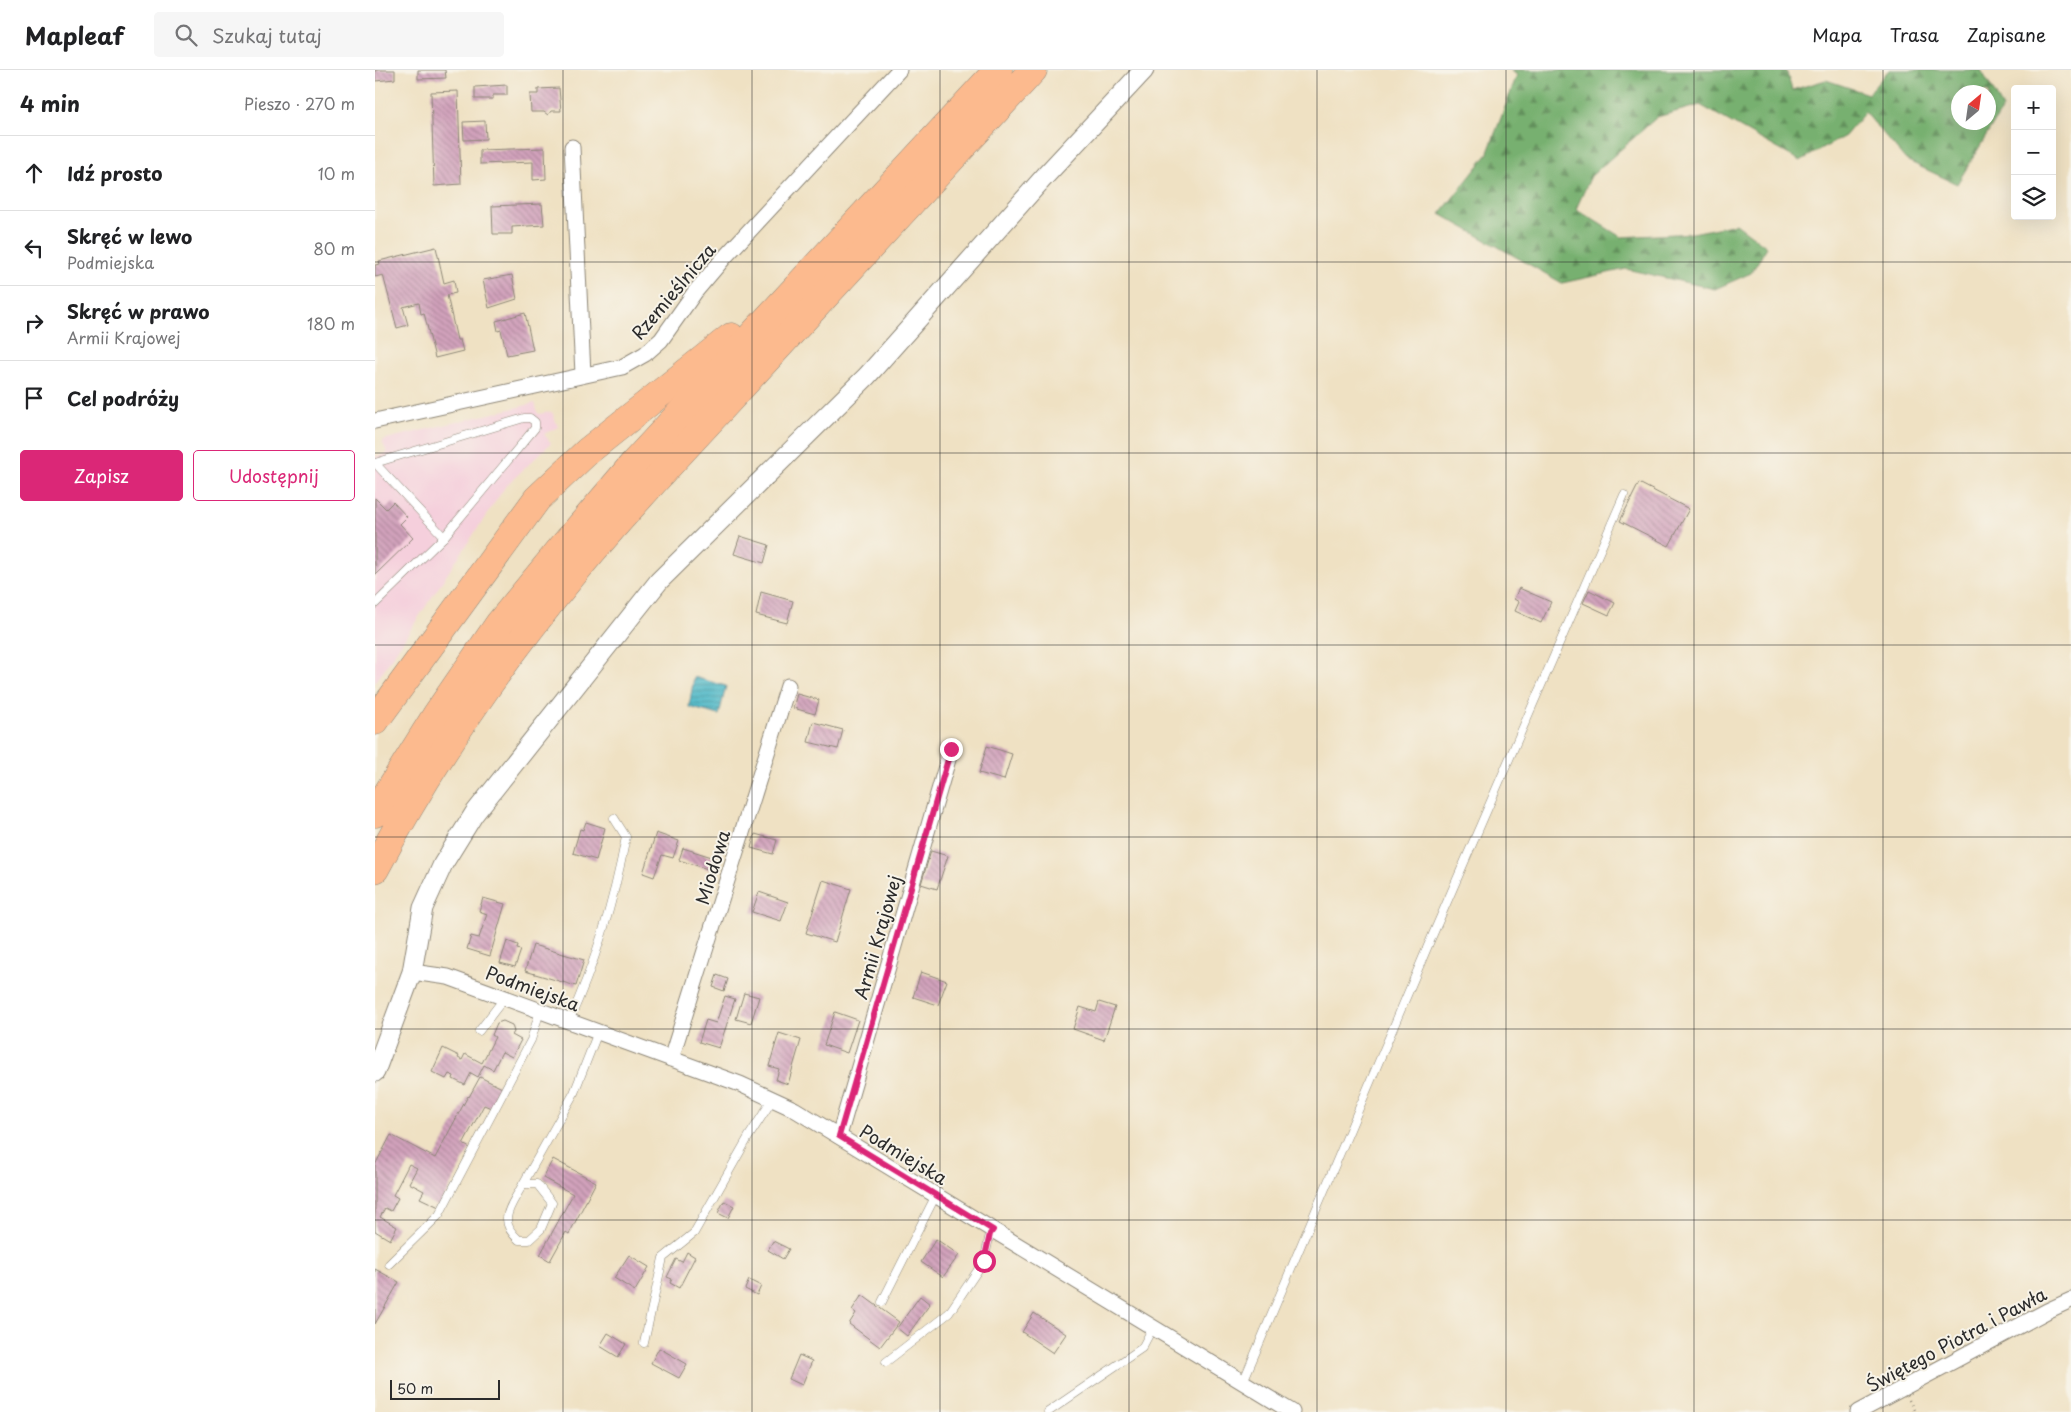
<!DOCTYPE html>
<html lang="pl">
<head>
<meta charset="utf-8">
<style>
	body { margin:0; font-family:"Playpen Sans",sans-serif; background:#f6f6f6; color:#202124 }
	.controls { position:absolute; right:15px; top:15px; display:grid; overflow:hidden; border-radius:5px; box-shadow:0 5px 20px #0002 }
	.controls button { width:45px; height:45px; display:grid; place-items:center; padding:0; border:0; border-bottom:1px solid #e0e0e0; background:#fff; color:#202124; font:25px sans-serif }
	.compass { position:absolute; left:1576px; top:15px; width:45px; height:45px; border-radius:50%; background:#fff; box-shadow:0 5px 20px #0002; rotate:29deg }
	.scale { position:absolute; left:15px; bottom:12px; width:110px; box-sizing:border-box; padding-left:5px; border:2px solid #2b2b2b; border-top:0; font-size:14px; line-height:18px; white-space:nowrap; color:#2b2b2b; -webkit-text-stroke:4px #f7f3e8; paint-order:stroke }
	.stop { position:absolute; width:15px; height:15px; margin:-11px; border:4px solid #db2777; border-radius:50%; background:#fff }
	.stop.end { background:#db2777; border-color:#fff; box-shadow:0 1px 5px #0008 }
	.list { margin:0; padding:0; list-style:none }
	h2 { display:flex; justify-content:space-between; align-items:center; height:65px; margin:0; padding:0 20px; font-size:21px }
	h2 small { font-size:16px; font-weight:400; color:#757577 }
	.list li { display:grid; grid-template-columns:32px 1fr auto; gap:15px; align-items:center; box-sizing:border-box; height:75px; padding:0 20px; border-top:1px solid #e0e0e0 }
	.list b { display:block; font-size:19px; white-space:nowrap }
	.list p { margin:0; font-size:16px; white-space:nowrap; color:#757577 }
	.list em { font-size:16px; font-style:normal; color:#757577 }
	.actions { display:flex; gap:10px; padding:15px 20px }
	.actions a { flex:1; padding:11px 0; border:1px solid #db2777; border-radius:5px; text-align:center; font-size:18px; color:#db2777 }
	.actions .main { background:#db2777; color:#fff }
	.icon { flex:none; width:28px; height:28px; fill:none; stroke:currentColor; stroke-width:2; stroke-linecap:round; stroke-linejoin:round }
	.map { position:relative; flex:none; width:1696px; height:1342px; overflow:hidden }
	header { display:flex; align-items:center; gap:30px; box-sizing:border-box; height:70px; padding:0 25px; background:#fff; border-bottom:1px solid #e0e0e0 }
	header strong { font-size:24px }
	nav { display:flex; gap:28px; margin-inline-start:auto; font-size:18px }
	.search { width:350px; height:45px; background:#f6f6f6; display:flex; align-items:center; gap:12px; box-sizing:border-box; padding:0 18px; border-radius:5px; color:#757577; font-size:19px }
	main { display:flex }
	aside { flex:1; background:#fff }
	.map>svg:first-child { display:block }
	.built { fill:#f5cfdc }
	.forest { fill:url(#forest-firs); stroke:#516e4d; fill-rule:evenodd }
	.water { fill:url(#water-rules); stroke:#3b7179 }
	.building { fill:url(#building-back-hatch) }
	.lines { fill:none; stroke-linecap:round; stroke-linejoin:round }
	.service-casing { stroke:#8d8677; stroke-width:9 }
	.minor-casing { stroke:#8d8677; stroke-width:17 }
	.tertiary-casing { stroke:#8d8677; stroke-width:21 }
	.motorway-casing { stroke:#8d8677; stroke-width:29 }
	.path { stroke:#8d8677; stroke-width:2.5; stroke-dasharray:1 4; stroke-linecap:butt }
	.service { stroke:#fff; stroke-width:8 }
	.minor { stroke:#fff; stroke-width:15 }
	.tertiary { stroke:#fff; stroke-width:19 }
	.motorway { stroke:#fcba8e; stroke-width:28 }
	.route { stroke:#db2777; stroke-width:6 }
	.grid { fill:none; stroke:#2b2b2b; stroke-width:1; stroke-opacity:0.55 }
	.labels { text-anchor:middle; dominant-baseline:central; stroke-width:4; stroke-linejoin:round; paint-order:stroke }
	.street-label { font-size:18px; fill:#2b2b2b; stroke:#f7f3e8 }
</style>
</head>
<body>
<header>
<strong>Mapleaf</strong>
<div class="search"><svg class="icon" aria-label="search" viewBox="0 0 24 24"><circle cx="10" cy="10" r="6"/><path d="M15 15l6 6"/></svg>Szukaj tutaj</div>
<nav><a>Mapa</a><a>Trasa</a><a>Zapisane</a></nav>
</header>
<main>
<aside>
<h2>4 min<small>Pieszo · 270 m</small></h2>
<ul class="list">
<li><svg class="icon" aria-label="ahead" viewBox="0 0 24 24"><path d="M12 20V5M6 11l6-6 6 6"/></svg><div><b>Idź prosto</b></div><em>10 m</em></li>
<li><svg class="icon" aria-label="left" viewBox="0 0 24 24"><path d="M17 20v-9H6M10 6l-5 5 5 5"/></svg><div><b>Skręć w lewo</b><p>Podmiejska</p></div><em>80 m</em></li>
<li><svg class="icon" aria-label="right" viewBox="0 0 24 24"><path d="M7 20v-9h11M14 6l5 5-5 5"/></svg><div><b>Skręć w prawo</b><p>Armii Krajowej</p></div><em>180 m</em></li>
<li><svg class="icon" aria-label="arrive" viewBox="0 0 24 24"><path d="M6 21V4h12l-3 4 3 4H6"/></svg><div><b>Cel podróży</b></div></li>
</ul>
<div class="actions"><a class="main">Zapisz</a><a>Udostępnij</a></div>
</aside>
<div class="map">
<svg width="1696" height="1342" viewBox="0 0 1696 1342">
	<defs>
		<pattern id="forest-firs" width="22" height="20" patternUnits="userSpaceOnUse" patternTransform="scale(1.25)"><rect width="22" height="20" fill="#77b06f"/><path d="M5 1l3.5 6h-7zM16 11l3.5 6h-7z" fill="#628f5b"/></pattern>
		<pattern id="water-rules" width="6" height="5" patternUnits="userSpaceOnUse" patternTransform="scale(1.25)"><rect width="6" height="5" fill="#4bb7c7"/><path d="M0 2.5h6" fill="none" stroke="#3f95a2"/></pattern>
		<pattern id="building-back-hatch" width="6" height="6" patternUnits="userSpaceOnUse" patternTransform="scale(1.25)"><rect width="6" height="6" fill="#d2a2bc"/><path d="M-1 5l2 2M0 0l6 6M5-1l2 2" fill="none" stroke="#ab8499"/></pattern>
	</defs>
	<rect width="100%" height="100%" fill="#f7f3e8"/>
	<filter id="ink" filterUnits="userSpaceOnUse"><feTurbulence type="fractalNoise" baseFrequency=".02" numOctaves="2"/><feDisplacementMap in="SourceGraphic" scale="10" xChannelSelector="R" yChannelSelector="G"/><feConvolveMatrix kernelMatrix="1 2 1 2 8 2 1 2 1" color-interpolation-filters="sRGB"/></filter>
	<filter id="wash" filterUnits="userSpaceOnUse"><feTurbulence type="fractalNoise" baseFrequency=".0096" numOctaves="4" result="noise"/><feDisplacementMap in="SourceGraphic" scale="20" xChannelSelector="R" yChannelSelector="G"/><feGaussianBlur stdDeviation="1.12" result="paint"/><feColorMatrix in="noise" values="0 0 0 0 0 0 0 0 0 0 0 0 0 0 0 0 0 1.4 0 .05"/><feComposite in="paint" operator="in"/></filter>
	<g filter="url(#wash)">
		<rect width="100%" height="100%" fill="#efe1c3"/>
		<path class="built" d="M160,333L163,344L177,342L183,357L169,364L176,373L130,417L0,613V387L12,383L7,370Z"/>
		<path class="forest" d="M1135,0H1411L1417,20L1451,10L1493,24L1514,0H1606L1628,38L1582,114L1531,90L1490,42L1470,66L1425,91L1325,35L1282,47L1216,106L1201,139L1246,167L1318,163L1361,154L1392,177L1376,203L1340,219L1251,199L1187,213L1065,144L1112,85L1142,5ZM1584,22H1614V52H1584Z"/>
		<path class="water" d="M319,607L351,616L344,645L314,637Z"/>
		<g id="blocks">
			<g class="building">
				<path d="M0,0H20V9L0,11Z"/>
				<path d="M43,0H70L71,8L43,9Z"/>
				<path d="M132,15V25H118V29H100V17Z"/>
				<path d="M184,18L186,41H176L173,45L169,42H156L155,24H163V19Z"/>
				<path d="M83,21L86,114L59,116L56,22Z"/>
				<path d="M110,51L111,69L89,70L88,52Z"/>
				<path d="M170,78L171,109L158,110V92L105,94V80Z"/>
				<path d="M167,134L169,155L137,157V164H118L117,136Z"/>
				<path d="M61,177L69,213L79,210L81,223L72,225L82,270H85L88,281L60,288L49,243L46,244L44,233L28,237L33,255L22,258L8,205L0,207V195L5,194L4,191Z"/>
				<path d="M137,205L142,229L114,238L108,210Z"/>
				<path d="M150,243L158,280L132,285L126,260L123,261L121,251Z"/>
				<path d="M1264,413L1314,439L1294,476L1245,451Z"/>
				<path d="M0,428L11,439L18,432L32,447L25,454L38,468L0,505Z"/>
				<path d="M365,466L394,475L389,493L359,484Z"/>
				<path d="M1144,518L1176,532L1166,553L1140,541L1144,532L1139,529Z"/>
				<path d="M1214,520L1240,533L1234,545L1208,533Z"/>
				<path d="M386,522L418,531L412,553L381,545Z"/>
				<path d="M422,624L444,630L440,644L418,638Z"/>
				<path d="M438,652L468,660L463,679L433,672Z"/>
				<path d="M612,676L637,684L629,710L604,703Z"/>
				<path d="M211,752L230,758L221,790L198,783L205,759L208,760Z"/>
				<path d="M281,763L304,771L298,788L287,785L279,807L268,803Z"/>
				<path d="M380,764L402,770L398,784L376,778Z"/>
				<path d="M308,778L340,788L336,800L304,790Z"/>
				<path d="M556,781L573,786L562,819L546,814Z"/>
				<path d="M448,810L476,819L460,872L431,863Z"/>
				<path d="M384,822L413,832L406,851L377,842Z"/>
				<path d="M108,828L130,834L115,886L92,879L96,866L104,868L112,844L104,841Z"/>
				<path d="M132,871L143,875L142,879L146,880L140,897L125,893Z"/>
				<path d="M158,875L209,890L201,916L150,901Z"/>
				<path d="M546,902L572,911L563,935L538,927Z"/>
				<path d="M342,905L353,909L349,921L338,917Z"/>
				<path d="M369,923L384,927L376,953L361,949Z"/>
				<path d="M350,926L360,929L344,978L324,972L331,950L341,953Z"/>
				<path d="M724,932L740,937L729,970L698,959L705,937L721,942Z"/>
				<path d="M460,942L483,950L472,983L449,975Z"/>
				<path d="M128,951L137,955L139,962L137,965L146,970L137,987L127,982L118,1000L109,995L103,1007L96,1003L90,1015L78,1009L79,1006L74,1004L71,1009L57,1002L68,978L84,986L83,988L87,990L90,984L107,993L120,967L117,965L122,953Z"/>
				<path d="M404,963L426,970L413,1014L401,1010L404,999L394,996Z"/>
				<path d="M105,1007L127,1018L116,1038L109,1035L88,1074L95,1078L64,1137L45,1128L49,1121L34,1113L42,1098L34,1094L18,1125L23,1128L16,1141L10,1138L5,1147L22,1157L15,1170L0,1161V1095L16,1065L60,1088L93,1026L94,1027Z"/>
				<path d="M178,1089L221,1112L194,1164L191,1162L175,1191L165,1185L198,1124L168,1108Z"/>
				<path d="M349,1131L359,1136L353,1148L343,1143Z"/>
				<path d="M561,1169L584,1185L568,1207L546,1192Z"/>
				<path d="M398,1171L414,1179L408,1189L393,1180Z"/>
				<path d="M312,1182L320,1187L304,1218L295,1213L297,1209L292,1207L301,1189L307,1192Z"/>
				<path d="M254,1185L274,1197L260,1221L239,1208Z"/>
				<path d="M0,1199L24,1212L0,1254Z"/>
				<path d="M374,1210L386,1216L382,1225L370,1219Z"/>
				<path d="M487,1225L524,1252L505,1277L474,1254L481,1243L477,1240Z"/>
				<path d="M545,1226L555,1234L532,1266L522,1258Z"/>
				<path d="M659,1243L691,1264L678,1283L647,1262Z"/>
				<path d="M233,1263L251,1274L243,1287L225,1276Z"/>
				<path d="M284,1278L312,1294L304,1308L276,1293Z"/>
				<path d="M424,1285L437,1291L427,1315L414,1309Z"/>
			</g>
		</g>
	</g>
	<g filter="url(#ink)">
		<use href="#blocks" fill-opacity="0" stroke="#8d8677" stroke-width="1"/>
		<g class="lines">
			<defs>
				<g id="service">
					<path d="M149,348H155L160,352V358L69,467L0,393Z"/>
					<path d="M0,534L69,467"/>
					<path d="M194,951C220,894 239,830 251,767L239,748"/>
					<path d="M104,961L124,935L127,927"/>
					<path d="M148,1114L199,1023L223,962"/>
					<path d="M148,1114H162L177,1133L166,1159L154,1170H144C121,1150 136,1137 148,1114Z"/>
					<path d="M14,1194L64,1145L156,970L165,941"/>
					<path d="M507,1232L561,1125"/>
					<path d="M269,1273L288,1188L319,1163L374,1066L398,1029"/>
					<path d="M511,1292L574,1243L609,1191L615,1164L618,1160"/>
					<path d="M868,1312L1052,878L1249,425"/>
					<path d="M673,1342L767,1278L778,1257"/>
				</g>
				<g id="minor">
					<path d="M197,77L208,304"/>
					<path d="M0,351L247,297L270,284L286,270L320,222L348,189L524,0"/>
					<path d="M37,902L73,907L365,1014L419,1039L917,1342"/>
					<path d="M296,989L413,616"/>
					<path d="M464,1066L576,679"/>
					<path d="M1483,1342L1672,1241L1696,1230"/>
				</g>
				<path id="tertiary" d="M0,1002L37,902L48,838L68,794L99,744L284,511L492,306L671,105L769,0"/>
				<g id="motorway">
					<path d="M0,651L162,429L213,381L356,267"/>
					<path d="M0,743L62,644L124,554L185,480L260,392L623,0"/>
					<path d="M0,799C55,694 128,589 204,497C256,434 313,375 368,315C465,210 561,105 658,0"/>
				</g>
			</defs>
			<use href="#service" class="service-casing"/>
			<use href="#minor" class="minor-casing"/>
			<use href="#tertiary" class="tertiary-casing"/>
			<use href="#motorway" class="motorway-casing"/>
			<path class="path" d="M1534,1330L1540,1342"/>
			<use href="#service" class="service"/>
			<use href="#minor" class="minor"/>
			<use href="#tertiary" class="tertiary"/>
			<use href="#motorway" class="motorway"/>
		</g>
	</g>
	<g class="lines" filter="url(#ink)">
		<path class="route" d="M576,679L464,1066L618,1160L615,1164L609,1191"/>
	</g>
	<path class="grid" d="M188,0V1342M377,0V1342M565,0V1342M754,0V1342M942,0V1342M1131,0V1342M1319,0V1342M1508,0V1342M0,192H1696M0,383H1696M0,575H1696M0,767H1696M0,959H1696M0,1150H1696"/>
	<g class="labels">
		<g class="street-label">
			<text transform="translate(298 221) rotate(-50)">Rzemieślnicza</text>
			<text transform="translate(337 797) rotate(-73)">Miodowa</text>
			<text transform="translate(502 867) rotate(-74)">Armii Krajowej</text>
			<text transform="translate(158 918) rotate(20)">Podmiejska</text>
			<text transform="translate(529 1084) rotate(31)">Podmiejska</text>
			<text transform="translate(1581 1269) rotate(-28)">Świętego Piotra i Pawła</text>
		</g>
	</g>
</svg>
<div class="controls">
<button>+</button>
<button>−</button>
<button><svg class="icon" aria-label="layers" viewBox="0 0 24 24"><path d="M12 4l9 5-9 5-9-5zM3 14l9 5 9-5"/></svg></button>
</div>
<svg class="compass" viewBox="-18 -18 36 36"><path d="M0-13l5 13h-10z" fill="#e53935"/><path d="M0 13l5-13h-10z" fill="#757577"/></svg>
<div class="scale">50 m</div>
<div class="stop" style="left:609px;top:1191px"></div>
<div class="stop end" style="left:576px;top:679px"></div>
</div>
</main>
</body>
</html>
